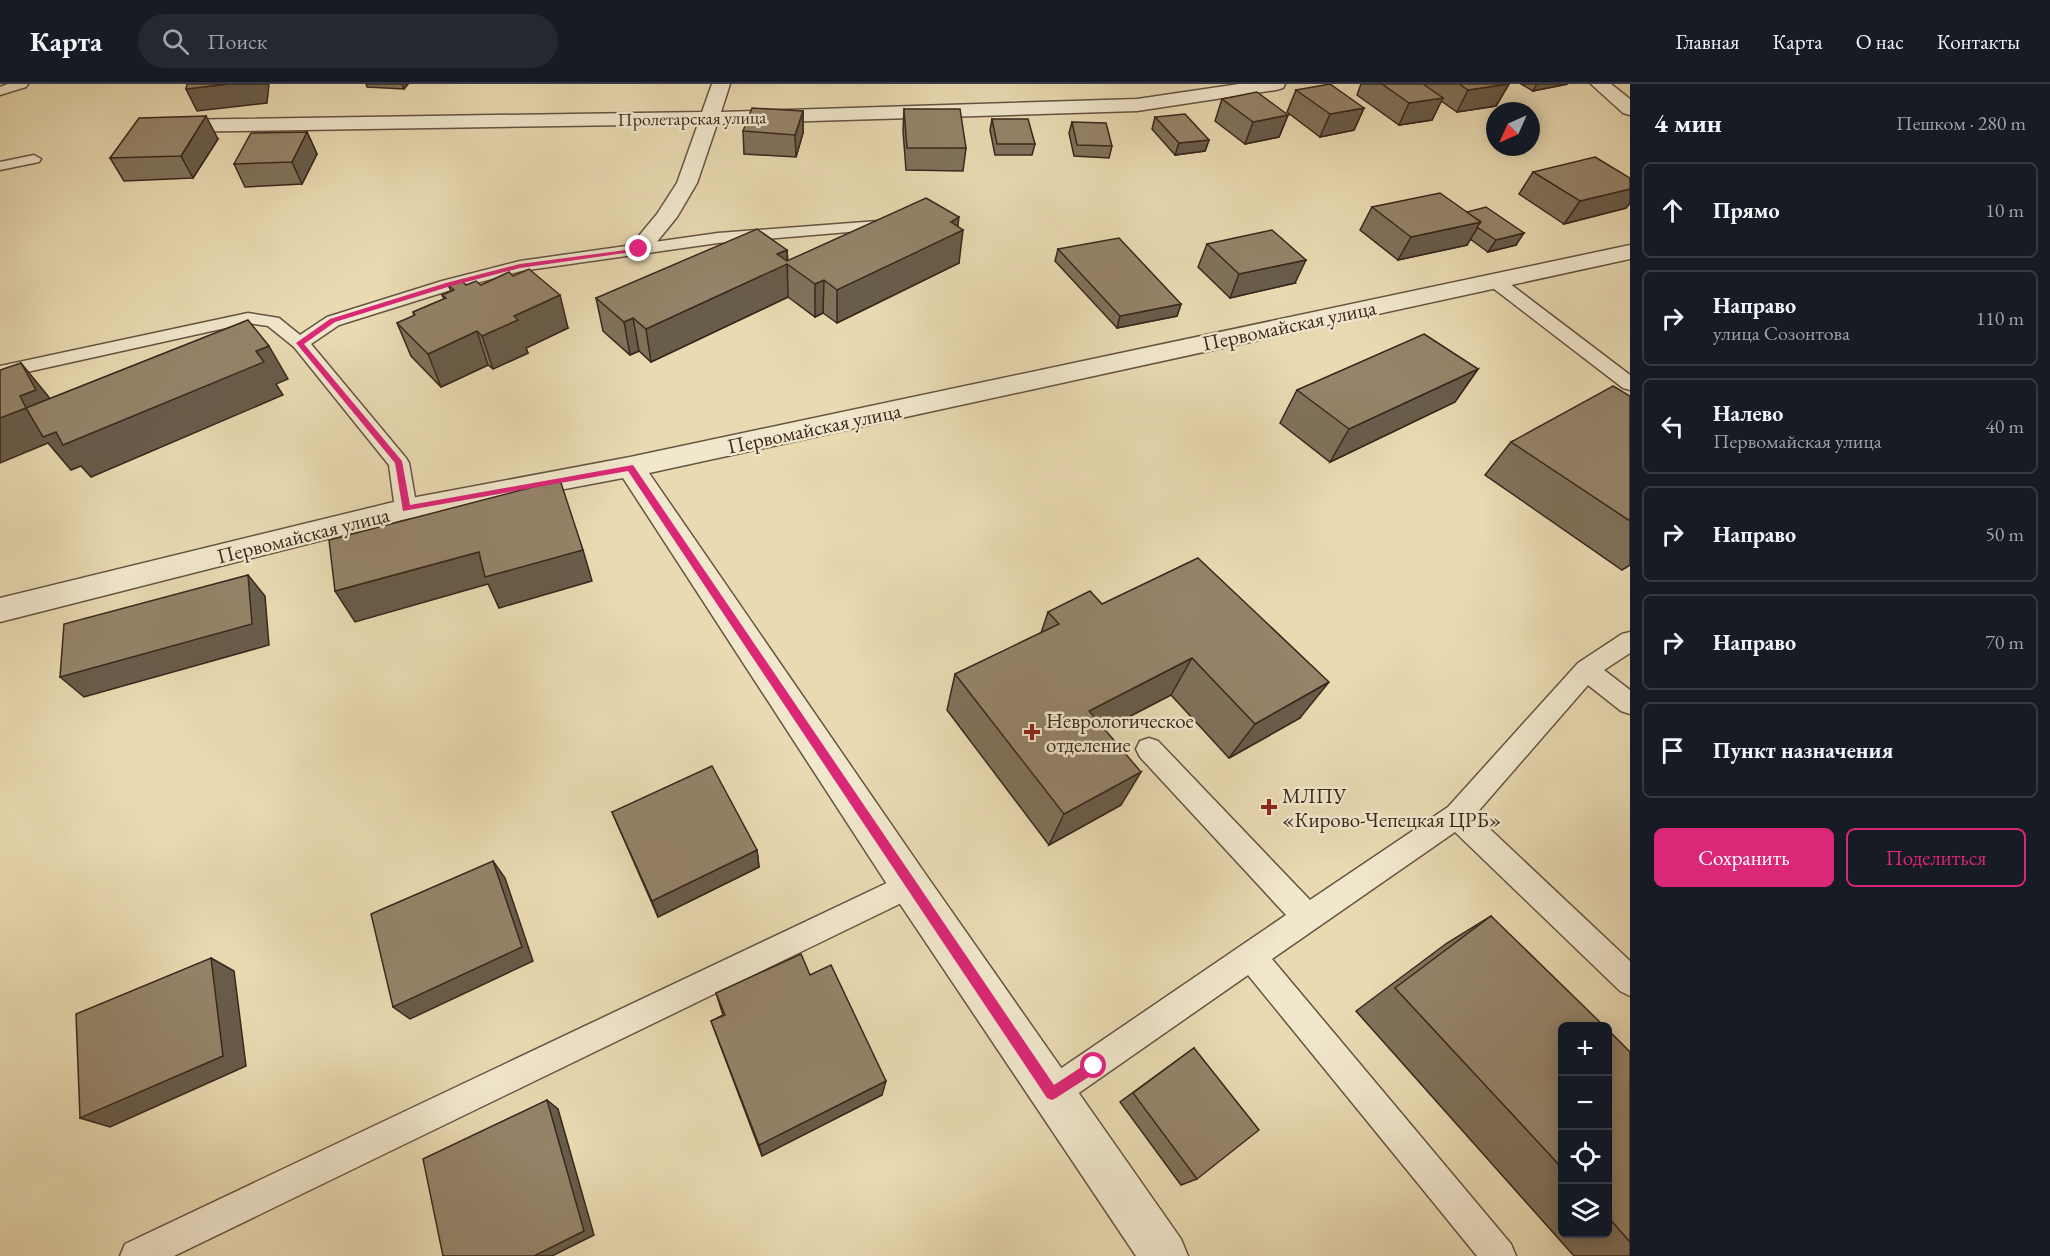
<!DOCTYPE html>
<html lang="ru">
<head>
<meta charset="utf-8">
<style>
	body { margin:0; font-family:"EB Garamond",serif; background:#242831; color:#f1f3f6 }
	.controls { position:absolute; right:18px; bottom:18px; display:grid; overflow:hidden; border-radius:9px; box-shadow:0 3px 15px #0003 }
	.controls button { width:54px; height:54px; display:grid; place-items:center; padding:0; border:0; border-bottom:2px solid #363941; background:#171b24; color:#f1f3f6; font:30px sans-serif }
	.compass { position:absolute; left:1486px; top:18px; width:54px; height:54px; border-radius:50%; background:#171b24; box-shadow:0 3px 15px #0003; rotate:225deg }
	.stop { position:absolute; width:18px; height:18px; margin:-14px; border:4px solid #db2777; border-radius:50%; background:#fff }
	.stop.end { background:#db2777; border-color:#fff; box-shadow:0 2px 6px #0008 }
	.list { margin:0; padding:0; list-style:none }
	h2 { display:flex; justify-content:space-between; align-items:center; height:78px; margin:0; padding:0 24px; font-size:26px }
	h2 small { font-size:20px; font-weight:400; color:#9ea1a6 }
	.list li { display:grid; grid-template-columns:39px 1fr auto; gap:18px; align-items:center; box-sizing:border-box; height:96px; margin:0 12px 12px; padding:0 12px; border:2px solid #363941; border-radius:9px }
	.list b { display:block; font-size:22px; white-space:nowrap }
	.list p { margin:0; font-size:20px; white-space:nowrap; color:#9ea1a6 }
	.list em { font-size:20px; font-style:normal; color:#9ea1a6 }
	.actions { display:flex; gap:12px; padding:18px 24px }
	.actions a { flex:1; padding:14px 0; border:2px solid #db2777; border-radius:9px; text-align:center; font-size:21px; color:#db2777 }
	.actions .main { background:#db2777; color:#fff }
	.icon { flex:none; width:33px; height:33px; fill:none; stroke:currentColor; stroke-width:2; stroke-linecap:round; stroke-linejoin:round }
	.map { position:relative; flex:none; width:1630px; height:1172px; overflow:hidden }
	header { display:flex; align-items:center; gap:36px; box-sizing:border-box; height:84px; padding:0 30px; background:#171b24; border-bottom:2px solid #363941 }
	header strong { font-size:28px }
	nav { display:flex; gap:33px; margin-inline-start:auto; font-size:21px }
	.search { width:420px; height:54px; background:#242831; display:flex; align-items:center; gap:15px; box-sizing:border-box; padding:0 21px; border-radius:33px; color:#9ea1a6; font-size:22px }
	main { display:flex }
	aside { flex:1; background:#171b24 }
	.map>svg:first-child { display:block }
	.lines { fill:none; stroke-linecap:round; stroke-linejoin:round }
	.service-casing { stroke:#655442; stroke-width:3 }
	.minor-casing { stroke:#655442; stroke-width:3 }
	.service { fill:#f1e7cd; fill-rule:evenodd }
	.minor { fill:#f1e7cd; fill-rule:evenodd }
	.wall { fill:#80725b; stroke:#39271d; stroke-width:1.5 }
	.shaded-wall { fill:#685c4a; stroke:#39271d; stroke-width:1.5 }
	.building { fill:#95846a; stroke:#39271d; stroke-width:1.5 }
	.route { fill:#db2777 }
	.poi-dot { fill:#8f2418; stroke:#f1e7cd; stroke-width:2 }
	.labels { text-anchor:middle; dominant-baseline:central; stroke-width:5; stroke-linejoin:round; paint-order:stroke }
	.far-street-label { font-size:18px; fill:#39271d; stroke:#f1e7cd }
	.street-label { font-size:21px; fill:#39271d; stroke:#f1e7cd }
	.poi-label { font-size:21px; fill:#39271d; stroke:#f1e7cd; text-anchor:start }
</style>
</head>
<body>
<header>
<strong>Карта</strong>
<div class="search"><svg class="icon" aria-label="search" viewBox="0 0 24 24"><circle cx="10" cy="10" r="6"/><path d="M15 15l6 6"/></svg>Поиск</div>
<nav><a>Главная</a><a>Карта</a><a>О нас</a><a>Контакты</a></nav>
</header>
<main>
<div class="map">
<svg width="1630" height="1172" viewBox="0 0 1630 1172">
	<rect width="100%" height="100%" fill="#e9dab2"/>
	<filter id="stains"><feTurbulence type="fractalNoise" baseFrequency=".00333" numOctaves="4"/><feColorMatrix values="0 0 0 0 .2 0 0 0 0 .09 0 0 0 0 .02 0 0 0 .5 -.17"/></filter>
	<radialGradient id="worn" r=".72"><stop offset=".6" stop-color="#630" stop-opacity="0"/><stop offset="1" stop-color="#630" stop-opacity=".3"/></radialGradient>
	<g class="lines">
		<defs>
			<g id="service">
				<path d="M8,0H28L26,3L0,11V3Z"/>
				<path d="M34,71L41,75L39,78L0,86V78Z"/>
				<path d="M878,137L884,139L886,142L884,145L718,159L521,187L454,205L339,241L311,260L406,374L409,379L417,425L413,430L406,433L399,430L395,425L389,381L294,263L268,242L248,239L0,294V282L248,229L279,234L300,251L327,233L442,197L520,177L718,149Z"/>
				<path d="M1495,192L1501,193L1630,291V306L1623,304L1489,201L1487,197L1489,193Z"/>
				<path d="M1630,548V569L1604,586L1630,606V630L1621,627L1588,601L1475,731L1630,877V912L1620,907L1455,748L1272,875L1511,1160L1516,1172H1477L1248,891L1063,1020L1052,1025L1041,1020L1036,1009L1041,998L1286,831L1140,673L1136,665L1140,657L1149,654L1158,657L1310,816L1448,723L1578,579L1622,550Z"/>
				<path d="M910,788L920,792L924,801L920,810L174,1172H120L125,1160Z"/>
			</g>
			<g id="minor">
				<path d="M712,0H730L721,28L1137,15L1239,0H1285L1283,4L1276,6L1137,27L717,40L697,99L677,133L647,170L639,172L631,170L628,165L657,130L677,99L698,40L166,48L159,46L156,42L159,38L166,36L702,28Z"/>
				<path d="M1591,0H1611L1630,15V31L1623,29Z"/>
				<path d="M1630,161V175L649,389L924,788L1181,1155L1188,1172H1136L896,814L623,394L406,435L0,538V514L406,415L630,373Z"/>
			</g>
		</defs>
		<use href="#service" class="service-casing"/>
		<use href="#minor" class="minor-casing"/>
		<use href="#service" class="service"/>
		<use href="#minor" class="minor"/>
	</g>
	<g class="wall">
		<path d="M366,0H408L404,5L367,3Z"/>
		<path d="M1361,0H1509L1496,22L1457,28L1441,17L1432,36L1399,41L1357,11Z"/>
		<path d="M1521,0H1568L1533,7Z"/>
		<path d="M1296,6L1364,24L1354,46L1320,53L1287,28Z"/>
		<path d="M1222,15L1288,31L1279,53L1245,60L1215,37Z"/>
		<path d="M904,25L966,64L963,87L906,86L903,47Z"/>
		<path d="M803,27V49L796,73L744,70L743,47Z"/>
		<path d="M1155,33L1209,56L1205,67L1175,71L1152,45Z"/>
		<path d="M992,35L1035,60L1032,71H995L990,46Z"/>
		<path d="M1072,38L1112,62L1109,74L1074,72L1069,49Z"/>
		<path d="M307,48L317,70L302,100L245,103L234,80Z"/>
		<path d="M218,55L193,94L124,97L110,74Z"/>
		<path d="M1533,88L1630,94V119L1626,124L1564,140L1519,110Z"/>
		<path d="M1372,123L1467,128L1516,161L1488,168L1470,155L1467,161L1398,176L1360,146Z"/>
		<path d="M958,142L959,179L837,239L823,229L815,233L788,213L651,278L639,267L630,271L603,247L596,214L787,166L788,177Z"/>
		<path d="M1207,160L1295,199L1230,214L1198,183Z"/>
		<path d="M1058,165L1181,220L1177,232L1117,244L1055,177Z"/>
		<path d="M448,201H481L568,244L526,264L528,269L493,285L488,281L441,303L411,272L397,239L414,232L413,228L444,215L442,211L451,207Z"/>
		<path d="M1478,285L1455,318L1330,378L1280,339L1297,306Z"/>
		<path d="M1630,312V481L1622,486L1485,391L1511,358Z"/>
		<path d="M1102,520L1300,634L1229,674L1171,611L1105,645L1121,721L1049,761L947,626L955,590L1041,549L1048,528Z"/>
		<path d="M612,728L757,766L759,783L658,833Z"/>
		<path d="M1491,832L1563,942V1149H1608V946L1630,968V1172H1574L1356,927L1447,859Z"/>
		<path d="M810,891L882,1011L762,1072L711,937L723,931L716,909Z"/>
		<path d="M1194,964L1197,1095L1181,1101L1120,1018Z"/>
	</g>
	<g class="shaded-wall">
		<path d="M228,0H269L267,19L197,27L186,5Z"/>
		<path d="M402,0H408L404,5Z"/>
		<path d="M1509,0L1496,22L1457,28L1468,6Z"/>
		<path d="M1537,0H1568L1533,7Z"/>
		<path d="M1443,14L1432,36L1399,41L1409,19Z"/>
		<path d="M1364,24L1354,46L1320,53L1330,30Z"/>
		<path d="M803,27V49L796,73L795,51Z"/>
		<path d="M1288,31L1279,53L1245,60L1253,38Z"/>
		<path d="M206,32L218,55L193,94L181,72Z"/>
		<path d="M307,48L317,70L302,100L292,78Z"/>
		<path d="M1209,56L1205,67L1175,71L1179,59Z"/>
		<path d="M1630,105V119L1626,124L1564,140L1580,117Z"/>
		<path d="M959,133L957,149L963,146L959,179L837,239V206L951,138Z"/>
		<path d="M1481,138L1467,161L1398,176L1411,153Z"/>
		<path d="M1524,149L1516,161L1488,168L1496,156Z"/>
		<path d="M787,166L788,213L651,278L646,245L777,170Z"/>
		<path d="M1306,176L1295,199L1230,214L1239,190Z"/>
		<path d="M824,196L823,229L815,233V200Z"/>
		<path d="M560,211L568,244L526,264L528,269L493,285L482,252L514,232Z"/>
		<path d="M1181,220L1177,232L1117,244L1120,232Z"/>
		<path d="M633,234L639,267L630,271L624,238Z"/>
		<path d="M477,247L488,281L441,303L428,270Z"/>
		<path d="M269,262L288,295L276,300L283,311L91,393L81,382L71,386L48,359L0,379V334L20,312L21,279L48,312L64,339Z"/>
		<path d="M1478,285L1455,318L1330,378L1349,345Z"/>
		<path d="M583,466L592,497L499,524L488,500L355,538L335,507L479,468Z"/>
		<path d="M248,491L265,512L269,561L84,613L60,593Z"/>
		<path d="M1192,574L1171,611L1073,662L1089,627Z"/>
		<path d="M1329,598L1300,634L1229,674L1255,640Z"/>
		<path d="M1141,688L1121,721L1049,761L1064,730Z"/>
		<path d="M757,766L759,783L658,833L652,817Z"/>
		<path d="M493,777L505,794L533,877L410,935L393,923Z"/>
		<path d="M211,874L234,887L246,982L110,1043L80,1034Z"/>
		<path d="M886,997L882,1011L762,1072L759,1061Z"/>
		<path d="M547,1016L558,1025L594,1151L552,1172H534Z"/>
	</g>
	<g class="building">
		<path d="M187,0H228L186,5Z"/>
		<path d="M1330,0L1364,24L1330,30L1296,6Z"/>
		<path d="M1382,0H1423L1443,14L1409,19Z"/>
		<path d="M1459,0H1508L1468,6Z"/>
		<path d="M1257,8L1288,31L1253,38L1222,15Z"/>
		<path d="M752,24L803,27L795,51L743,47Z"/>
		<path d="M904,25H960L966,64H907Z"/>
		<path d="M1185,30L1209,56L1179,59L1155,33Z"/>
		<path d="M206,32L181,72L110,74L139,34Z"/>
		<path d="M992,35H1028L1035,60H997Z"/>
		<path d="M1072,38L1106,39L1112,62L1077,61Z"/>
		<path d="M307,48L292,78L234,80L251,49Z"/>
		<path d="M1595,73L1630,94V105L1580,117L1533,88Z"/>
		<path d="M1440,109L1481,138L1411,153L1372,123Z"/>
		<path d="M926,114L959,133L951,138L963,146L837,206L824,196L815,200L787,180L646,245L633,234L624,238L596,214L757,145L787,166L777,170L787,177Z"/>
		<path d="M1486,123L1524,149L1496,156L1477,143L1481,138L1467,128Z"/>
		<path d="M1272,146L1306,176L1239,190L1207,160Z"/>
		<path d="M1119,154L1181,220L1120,232L1058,165Z"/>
		<path d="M529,185L560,211L514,232L518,236L482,252L477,247L428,270L397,239L415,231L413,228L446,214L442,211L454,206L448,201L461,196L466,201L476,197L481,201L509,188L513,192Z"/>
		<path d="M248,236L269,262L256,267L264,278L63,361L56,348L43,353L26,324Z"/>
		<path d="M1424,250L1478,285L1349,345L1297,306Z"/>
		<path d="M21,279L36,306L20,312L26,324L0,334V286Z"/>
		<path d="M1613,302L1630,312V437L1511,358Z"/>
		<path d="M560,396L583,466L485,493L479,468L335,507L329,456Z"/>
		<path d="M1198,474L1329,598L1255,640L1192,574L1089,627L1141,688L1064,730L955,590L1059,540L1048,528L1090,507L1102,520Z"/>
		<path d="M248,491L252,540L60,593L64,540Z"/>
		<path d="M712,682L757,766L652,817L612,728Z"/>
		<path d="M493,777L522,863L393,923L371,830Z"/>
		<path d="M1491,832L1604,942H1563V1085L1395,904Z"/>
		<path d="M801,870L810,891L831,881L886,997L759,1061L711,937L725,931L716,909Z"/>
		<path d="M211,874L223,972L80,1034L76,930Z"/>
		<path d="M1608,946L1630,968V1158L1608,1133Z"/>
		<path d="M1194,964L1259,1046L1197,1095L1133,1009Z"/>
		<path d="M547,1016L584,1147L534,1172H443L423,1075Z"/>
	</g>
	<path class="route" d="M641,164L639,167L520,184L451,202L335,238L304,260L402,377L410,421L633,381L1054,1001L1089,978L1094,976L1098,978L1100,982L1098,987L1056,1014L1052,1016L1047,1014L628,387L403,427L395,379L296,259L330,235L446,199L520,180Z"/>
	<g class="poi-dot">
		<path d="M1029 639h6v6h6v6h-6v6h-6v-6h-6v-6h6z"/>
		<path d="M1266 714h6v6h6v6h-6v6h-6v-6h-6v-6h6z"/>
	</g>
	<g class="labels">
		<g class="far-street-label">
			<text transform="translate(692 34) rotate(-1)">Пролетарская улица</text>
		</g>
		<g class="street-label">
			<text transform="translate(1289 241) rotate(-12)">Первомайская улица</text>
			<text transform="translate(814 344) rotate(-12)">Первомайская улица</text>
			<text transform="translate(303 451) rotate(-14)">Первомайская улица</text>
		</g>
		<g class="poi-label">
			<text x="1046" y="636">Неврологическое<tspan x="1046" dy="24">отделение</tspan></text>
			<text x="1282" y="711">МЛПУ<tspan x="1282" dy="24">«Кирово-Чепецкая ЦРБ»</tspan></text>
		</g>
	</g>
	<rect width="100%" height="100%" filter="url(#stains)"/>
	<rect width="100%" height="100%" fill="url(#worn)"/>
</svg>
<div class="controls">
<button>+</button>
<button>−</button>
<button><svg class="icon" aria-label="locate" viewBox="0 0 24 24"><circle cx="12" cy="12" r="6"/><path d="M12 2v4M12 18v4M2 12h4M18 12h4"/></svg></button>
<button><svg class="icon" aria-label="layers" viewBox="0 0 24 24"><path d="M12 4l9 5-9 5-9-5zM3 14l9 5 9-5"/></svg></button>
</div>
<svg class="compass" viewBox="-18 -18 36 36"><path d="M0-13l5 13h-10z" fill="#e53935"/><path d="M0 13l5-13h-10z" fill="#9ea1a6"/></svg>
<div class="stop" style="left:1094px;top:982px"></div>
<div class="stop end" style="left:639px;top:165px"></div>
</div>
<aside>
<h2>4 мин<small>Пешком · 280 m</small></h2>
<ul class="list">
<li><svg class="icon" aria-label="ahead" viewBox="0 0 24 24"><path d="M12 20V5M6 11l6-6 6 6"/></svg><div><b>Прямо</b></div><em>10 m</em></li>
<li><svg class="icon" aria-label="right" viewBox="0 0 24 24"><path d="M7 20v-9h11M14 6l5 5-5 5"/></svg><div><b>Направо</b><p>улица Созонтова</p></div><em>110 m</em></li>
<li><svg class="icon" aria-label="left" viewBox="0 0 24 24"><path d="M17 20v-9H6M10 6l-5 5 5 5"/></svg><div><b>Налево</b><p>Первомайская улица</p></div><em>40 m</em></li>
<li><svg class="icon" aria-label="right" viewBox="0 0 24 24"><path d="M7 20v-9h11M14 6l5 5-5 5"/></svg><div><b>Направо</b></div><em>50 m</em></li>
<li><svg class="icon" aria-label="right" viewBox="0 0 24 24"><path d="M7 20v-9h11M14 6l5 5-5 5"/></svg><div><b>Направо</b></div><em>70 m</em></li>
<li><svg class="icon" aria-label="arrive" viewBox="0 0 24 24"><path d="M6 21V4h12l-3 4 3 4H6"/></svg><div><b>Пункт назначения</b></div></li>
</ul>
<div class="actions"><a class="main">Сохранить</a><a>Поделиться</a></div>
</aside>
</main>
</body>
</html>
